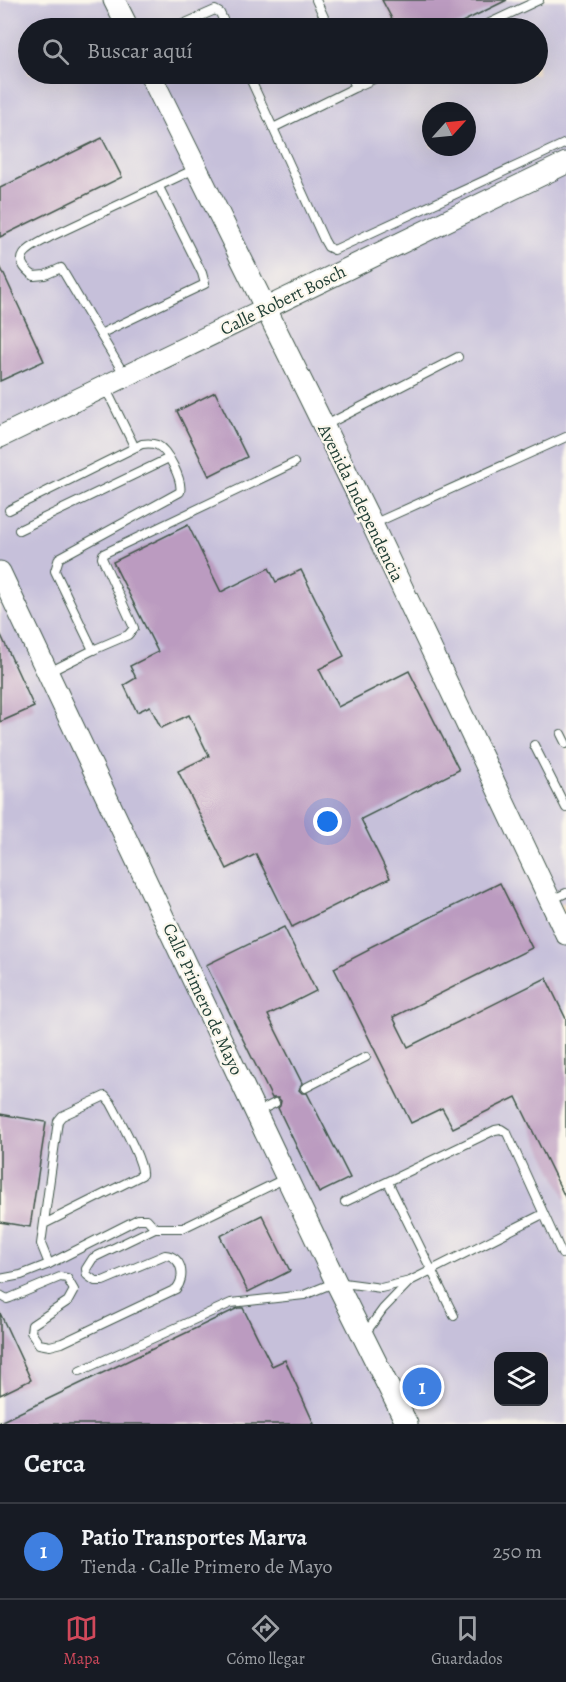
<!DOCTYPE html>
<html lang="es">
<head>
<meta charset="utf-8">
<style>
	body { margin:0; font-family:Alegreya,serif; background:#20242c; color:#f1f3f6 }
	.controls { position:absolute; right:18px; bottom:18px; display:grid; overflow:hidden; border-radius:12px; box-shadow:0 6px 24px #0002 }
	.controls button { width:54px; height:54px; display:grid; place-items:center; padding:0; border:0; border-bottom:2px solid #363941; background:#171b24; color:#f1f3f6; font:30px sans-serif }
	.compass { position:absolute; left:422px; top:102px; width:54px; height:54px; border-radius:50%; background:#171b24; box-shadow:0 6px 24px #0002; rotate:63deg }
	.you { position:absolute; left:328px; top:822px; width:21px; height:21px; margin:-15px; border:4px solid #fff; border-radius:50%; background:#1a73e8; box-shadow:0 0 0 9px #1a73e833 }
	.badge { display:grid; place-items:center; width:39px; height:39px; border-radius:50%; background:#d1495b; color:#fff; font-size:20px; font-weight:700 }
	.pin { position:absolute; translate:-50% -50%; border:3px solid #fff; box-shadow:0 2px 6px #0006 }
	.list { margin:0; padding:0; list-style:none }
	h2 { display:flex; justify-content:space-between; align-items:center; height:78px; margin:0; padding:0 24px; font-size:26px }
	h2 small { font-size:20px; font-weight:400; color:#9ea1a6 }
	.list li { display:grid; grid-template-columns:39px 1fr auto; gap:18px; align-items:center; box-sizing:border-box; height:96px; padding:0 24px; border-top:2px solid #363941 }
	.list b { display:block; font-size:22px; white-space:nowrap }
	.list p { margin:0; font-size:20px; white-space:nowrap; color:#9ea1a6 }
	.list em { font-size:20px; font-style:normal; color:#9ea1a6 }
	.icon { flex:none; width:33px; height:33px; fill:none; stroke:currentColor; stroke-width:2; stroke-linecap:round; stroke-linejoin:round }
	.map { position:relative; flex:none; width:566px; height:1424px; overflow:hidden }
	.search { position:absolute; background:#171b24; box-shadow:0 6px 24px #0002; left:18px; right:18px; top:18px; height:66px; display:flex; align-items:center; gap:15px; box-sizing:border-box; padding:0 21px; border-radius:33px; color:#9ea1a6; font-size:22px }
	.sheet { height:174px; background:#171b24 }
	nav { display:flex; justify-content:space-around; align-items:center; box-sizing:border-box; height:84px; border-top:2px solid #363941; background:#171b24; font-size:16px; color:#9ea1a6 }
	nav a { display:grid; justify-items:center; gap:3px }
	nav .on { color:#d1495b }
	.map>svg:first-child { display:block }
	.industrial { fill:#c6c0da; fill-rule:evenodd }
	.building { fill:#bb9bc0 }
	.lines { fill:none; stroke-linecap:round; stroke-linejoin:round }
	.service-casing { stroke:#3f5548; stroke-width:10 }
	.secondary-casing { stroke:#3f5548; stroke-width:23 }
	.service { stroke:#fff; stroke-width:8 }
	.secondary { stroke:#fff; stroke-width:21 }
	.labels { text-anchor:middle; dominant-baseline:central; stroke-width:4.5; stroke-linejoin:round; paint-order:stroke }
	.street-label { font-size:18px; fill:#1f3d34; stroke:#fbf7ec }
</style>
</head>
<body>
<div class="map">
<svg width="566" height="1424" viewBox="0 0 566 1424">
	<rect width="100%" height="100%" fill="#fbf7ec"/>
	<filter id="ink" filterUnits="userSpaceOnUse"><feTurbulence type="fractalNoise" baseFrequency=".0167" numOctaves="2"/><feDisplacementMap in="SourceGraphic" scale="12" xChannelSelector="R" yChannelSelector="G"/><feConvolveMatrix kernelMatrix="1 2 1 2 8 2 1 2 1" color-interpolation-filters="sRGB"/></filter>
	<filter id="wash" filterUnits="userSpaceOnUse"><feTurbulence type="fractalNoise" baseFrequency=".008" numOctaves="4" result="noise"/><feDisplacementMap in="SourceGraphic" scale="24" xChannelSelector="R" yChannelSelector="G"/><feGaussianBlur stdDeviation="1.35" result="paint"/><feColorMatrix in="noise" values="0 0 0 0 0 0 0 0 0 0 0 0 0 0 0 0 0 1.4 0 .05"/><feComposite in="paint" operator="in"/></filter>
	<g filter="url(#wash)">
		<rect width="100%" height="100%" fill="#f2dbbc"/>
		<path class="industrial" d="M0,0H566V902L555,907L566,929V1424H0ZM28,28H538V74H28ZM431,111H467V147H431ZM498,1356H544V1402H498Z"/>
		<g id="blocks">
			<g class="building">
				<path d="M382,0H507L450,28H397Z"/>
				<path d="M102,138L122,177L0,237V188Z"/>
				<path d="M0,266L44,361L0,381Z"/>
				<path d="M215,392L247,457L209,476L177,411Z"/>
				<path d="M188,525L221,592L269,568L276,582L301,570L344,656L319,669L338,707L409,671L459,770L361,819L390,878L292,927L256,854L227,869L178,771L209,756L189,715L161,728L150,706L137,712L124,685L136,678L130,666L158,652L113,562Z"/>
				<path d="M0,633L34,707L0,722Z"/>
				<path d="M500,883L532,948L393,1017L408,1047L546,978L566,1019V1199L516,1097L453,1128L442,1108L411,1123L334,968L369,950L368,948Z"/>
				<path d="M284,927L316,991L268,1015L302,1083L299,1090L302,1093H307L350,1178L319,1193L278,1108L280,1106L281,1101L278,1098H272L206,965Z"/>
				<path d="M0,1114L46,1122L30,1227L0,1222Z"/>
				<path d="M262,1215L290,1271L248,1292L220,1236Z"/>
				<path d="M238,1308H243L272,1366L285,1360L314,1424H0V1422Z"/>
				<path d="M0,1313L31,1380L0,1395Z"/>
			</g>
		</g>
	</g>
	<g filter="url(#ink)">
		<use href="#blocks" fill-opacity="0" stroke="#3f5548" stroke-width="1.5"/>
		<g class="lines">
			<defs>
				<g id="service">
					<path d="M316,0L329,28"/>
					<path d="M174,28L215,10L220,13L227,28"/>
					<path d="M479,28L539,0"/>
					<path d="M248,74L273,128L356,87L350,74"/>
					<path d="M356,87L385,74"/>
					<path d="M273,128L324,240L328,247L334,250L566,143"/>
					<path d="M159,187L202,273L205,284L100,334L61,268L45,275L34,276C6,257 33,246 50,237L195,169"/>
					<path d="M100,334L124,374"/>
					<path d="M105,387L134,446"/>
					<path d="M326,425L458,357"/>
					<path d="M9,510L142,444C148,443 152,443 157,445C168,450 183,481 180,492L59,558L55,571L93,650L49,672"/>
					<path d="M373,524L566,437"/>
					<path d="M19,530L169,458"/>
					<path d="M93,650L128,635L134,628L102,558L103,554L294,463"/>
					<path d="M561,734L566,744"/>
					<path d="M534,745L566,808"/>
					<path d="M551,900L566,893"/>
					<path d="M305,1088L366,1057"/>
					<path d="M257,1112L275,1103"/>
					<path d="M388,1182L454,1316"/>
					<path d="M345,1202L495,1130L501,1129L507,1133L562,1254"/>
					<path d="M155,1228H183L286,1178"/>
					<path d="M0,1279L21,1275L49,1264"/>
					<path d="M0,1295L7,1299L10,1298L60,1277L67,1278L74,1290L68,1301L32,1325L31,1332L39,1344L50,1346L62,1343L176,1289C186,1277 182,1256 165,1255L103,1281H95L87,1275L86,1269L93,1258L155,1228L147,1219H138L49,1264L41,1244L58,1121L62,1116L105,1096L111,1103C118,1117 144,1161 142,1175L44,1224"/>
					<path d="M364,1335L383,1309L409,1282"/>
					<path d="M80,1371L231,1303L304,1295L336,1282L381,1288L410,1281L543,1214"/>
				</g>
				<g id="secondary">
					<path d="M114,0L128,28"/>
					<path d="M150,74L372,524L566,934"/>
					<path d="M0,437L566,163"/>
					<path d="M0,572L336,1282L407,1424"/>
				</g>
			</defs>
			<use href="#service" class="service-casing"/>
			<use href="#secondary" class="secondary-casing"/>
			<use href="#service" class="service"/>
			<use href="#secondary" class="secondary"/>
		</g>
	</g>
	<g class="labels">
		<g class="street-label">
			<text transform="translate(283 300) rotate(-26)">Calle Robert Bosch</text>
			<text transform="translate(361 503) rotate(64)">Avenida Independencia</text>
			<text transform="translate(203 999) rotate(65)">Calle Primero de Mayo</text>
		</g>
	</g>
</svg>
<div class="controls">
<button><svg class="icon" aria-label="layers" viewBox="0 0 24 24"><path d="M12 4l9 5-9 5-9-5zM3 14l9 5 9-5"/></svg></button>
</div>
<svg class="compass" viewBox="-18 -18 36 36"><path d="M0-13l5 13h-10z" fill="#e53935"/><path d="M0 13l5-13h-10z" fill="#9ea1a6"/></svg>
<div class="you"></div>
<div class="pin badge" style="left:422px;top:1387px;background:#3f7fe0">1</div>
<div class="search"><svg class="icon" aria-label="search" viewBox="0 0 24 24"><circle cx="10" cy="10" r="6"/><path d="M15 15l6 6"/></svg>Buscar aquí</div>
</div>
<section class="sheet">
<h2>Cerca<small></small></h2>
<ul class="list">
<li><span class="badge" style="background:#3f7fe0">1</span><div><b>Patio Transportes Marva</b><p>Tienda · Calle Primero de Mayo</p></div><em>250 m</em></li>
</ul>
</section>
<nav>
<a class="on"><svg class="icon" aria-label="map" viewBox="0 0 24 24"><path d="M3 6l6-2 6 2 6-2v14l-6 2-6-2-6 2zM9 4v14M15 6v14"/></svg>Mapa</a>
<a><svg class="icon" aria-label="directions" viewBox="0 0 24 24"><path d="M12 3l9 9-9 9-9-9zM9 14v-3h6M13 9l2 2-2 2"/></svg>Cómo llegar</a>
<a><svg class="icon" aria-label="saved" viewBox="0 0 24 24"><path d="M7 4h10v16l-5-4-5 4z"/></svg>Guardados</a>
</nav>
</body>
</html>
